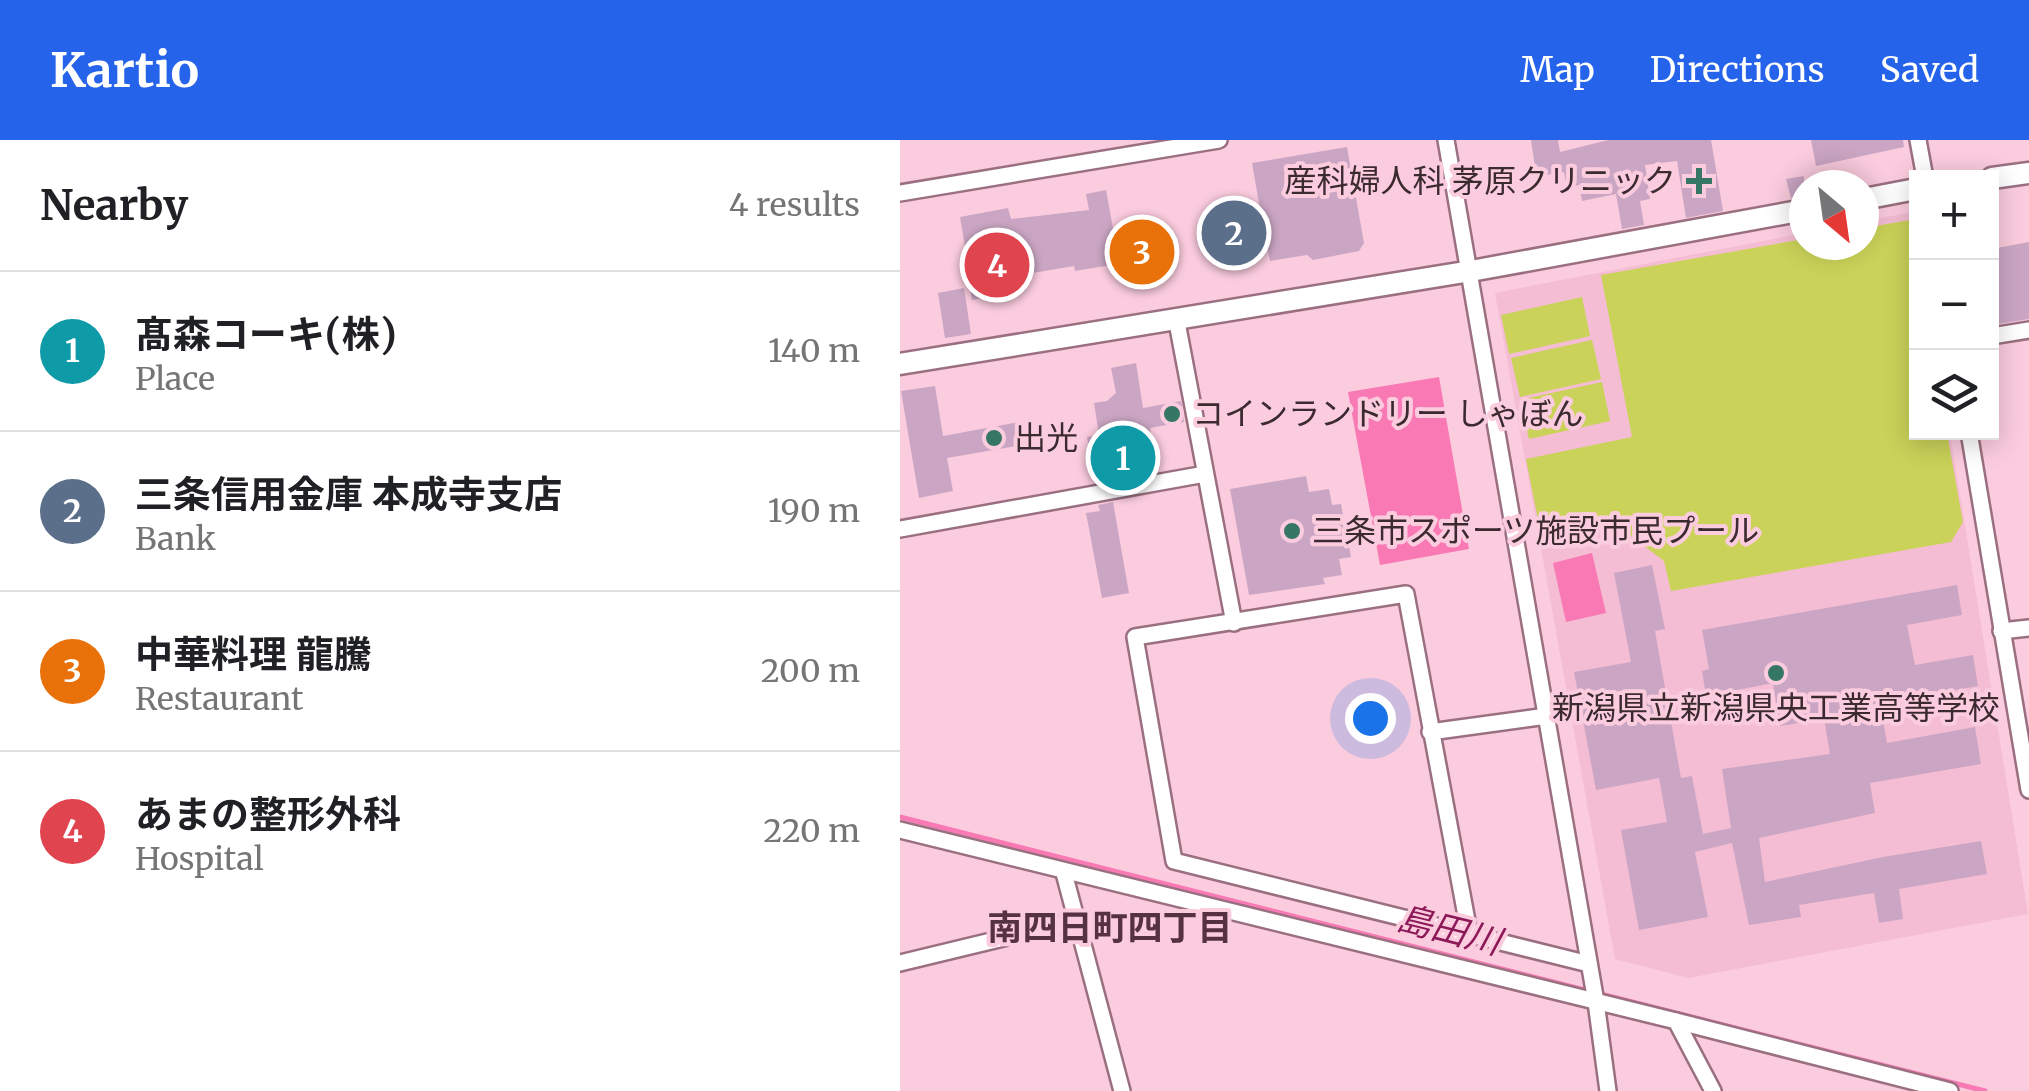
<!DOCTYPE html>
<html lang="en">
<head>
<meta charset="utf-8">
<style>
	body { margin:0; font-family:Merriweather,"Noto Sans JP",serif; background:#f2f2f2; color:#202124 }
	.controls { position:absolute; right:30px; top:30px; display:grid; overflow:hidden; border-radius:0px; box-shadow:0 5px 25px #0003 }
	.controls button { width:90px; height:90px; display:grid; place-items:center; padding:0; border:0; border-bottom:2px solid #e0e0e0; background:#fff; color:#202124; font:50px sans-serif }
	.compass { position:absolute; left:889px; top:30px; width:90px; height:90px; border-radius:50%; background:#fff; box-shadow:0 5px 25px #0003; rotate:151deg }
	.you { position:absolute; left:470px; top:578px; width:35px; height:35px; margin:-25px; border:8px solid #fff; border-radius:50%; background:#1a73e8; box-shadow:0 0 0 15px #1a73e833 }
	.badge { display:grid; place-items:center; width:65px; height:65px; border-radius:50%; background:#2563eb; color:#fff; font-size:32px; font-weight:700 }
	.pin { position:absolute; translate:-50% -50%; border:5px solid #fff; box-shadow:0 2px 10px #0006 }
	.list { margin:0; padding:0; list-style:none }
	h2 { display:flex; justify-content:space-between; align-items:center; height:130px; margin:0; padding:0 40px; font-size:42px }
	h2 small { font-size:32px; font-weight:400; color:#757577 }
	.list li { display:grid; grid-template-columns:65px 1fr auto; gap:30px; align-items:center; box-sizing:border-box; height:160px; padding:0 40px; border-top:2px solid #e0e0e0 }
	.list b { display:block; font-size:38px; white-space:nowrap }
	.list p { margin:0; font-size:32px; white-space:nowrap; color:#757577 }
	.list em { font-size:32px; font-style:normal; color:#757577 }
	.icon { flex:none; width:55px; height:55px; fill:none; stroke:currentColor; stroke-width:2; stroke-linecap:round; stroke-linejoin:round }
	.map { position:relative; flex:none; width:1129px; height:951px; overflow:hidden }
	header { display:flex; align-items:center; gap:60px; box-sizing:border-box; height:140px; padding:0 50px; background:#2563eb; color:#fff }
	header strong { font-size:48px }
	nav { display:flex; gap:55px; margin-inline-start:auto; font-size:35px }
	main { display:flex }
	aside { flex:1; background:#fff }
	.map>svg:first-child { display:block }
	.built { fill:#f4bdd3 }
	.green { fill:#cad259 }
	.water { fill:#f979b5 }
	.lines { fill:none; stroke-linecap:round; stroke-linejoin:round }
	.stream { stroke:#f979b5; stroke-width:5 }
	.building { fill:#cba6c4 }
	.minor-casing { stroke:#9a7081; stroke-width:20 }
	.tertiary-casing { stroke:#9a7081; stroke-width:25 }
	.minor { stroke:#fff; stroke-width:15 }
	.tertiary { stroke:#fff; stroke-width:20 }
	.poi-dot { fill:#367664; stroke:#fbccde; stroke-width:4 }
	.labels { text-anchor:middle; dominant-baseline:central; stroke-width:8; stroke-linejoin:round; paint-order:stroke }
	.poi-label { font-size:32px; fill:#3c2a31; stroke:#fbccde; text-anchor:start }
	.neighbourhood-label { font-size:35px; font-weight:bold; fill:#563141; stroke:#fbccde }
	.water-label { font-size:35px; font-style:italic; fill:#8c1958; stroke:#fbccde }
</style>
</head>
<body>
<header>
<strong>Kartio</strong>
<nav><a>Map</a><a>Directions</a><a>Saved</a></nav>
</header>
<main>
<aside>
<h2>Nearby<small>4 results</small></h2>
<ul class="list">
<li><span class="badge" style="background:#0f9aa8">1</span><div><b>髙森コーキ(株)</b><p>Place</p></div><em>140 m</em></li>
<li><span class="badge" style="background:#5c6f8a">2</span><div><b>三条信用金庫 本成寺支店</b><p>Bank</p></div><em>190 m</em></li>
<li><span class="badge" style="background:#e8710a">3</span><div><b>中華料理 龍騰</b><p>Restaurant</p></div><em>200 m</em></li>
<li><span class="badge" style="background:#e0444e">4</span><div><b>あまの整形外科</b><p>Hospital</p></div><em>220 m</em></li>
</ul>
</aside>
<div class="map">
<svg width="1129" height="951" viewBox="0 0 1129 951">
	<rect width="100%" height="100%" fill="#fbccde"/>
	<path class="built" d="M1014,72L1016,292L1050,293L1128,774L788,838L715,819L595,153L904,93V105H964V81Z"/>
	<g class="green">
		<path d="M1010,80L1016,119V292L1047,293L1063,382L1051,402L771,451L764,421L706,377L640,390L626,319L732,297L701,135L904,99V105H964V88Z"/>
		<path d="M682,157L690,196L609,214L601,175Z"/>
		<path d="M692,200L701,239L620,257L611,218Z"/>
		<path d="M702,242L710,281L629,299L620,260Z"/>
	</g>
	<g class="water">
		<path d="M539,237L569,409L480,425L448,252Z"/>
		<path d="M692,413L706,473L666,482L653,423Z"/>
	</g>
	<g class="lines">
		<path class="stream" d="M0,677L1085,951"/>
	</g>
	<g class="building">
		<path d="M631,0H658L660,12L708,0H811L823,71L786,78L777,21L745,25L750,59L740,61L744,85L722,89L716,54L682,61L679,45L667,48L664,32L640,36L639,26L635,27Z"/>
		<path d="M911,0H1003L1004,7L916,26Z"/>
		<path d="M447,7L464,103L459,111L413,120L407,115L370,121L367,107L311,116L305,79L360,69L352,23Z"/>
		<path d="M904,36V57L891,58L886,39Z"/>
		<path d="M206,50L214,94L264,87L271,133L251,136V130L220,135L218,124L175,131L174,126L121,135L125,151L72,160L69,146L79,144L71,106L65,107L60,77L108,68L111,79L189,70L186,54Z"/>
		<path d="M1129,102V179L1092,185V109Z"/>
		<path d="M64,148L71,194L45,198L38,153Z"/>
		<path d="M236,223L243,268L281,261L284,282L250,288L257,331L195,342L187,297L199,295L194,263L207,261L216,253L211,228Z"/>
		<path d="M35,246L43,296L119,282L123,305L47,318L53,351L19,358L1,251Z"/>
		<path d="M406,336L409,352L429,349L432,365L441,364L451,417L439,419L442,435L423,438L425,444L349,455L330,349Z"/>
		<path d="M213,362L229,453L202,458L186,373L200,371L198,365Z"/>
		<path d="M752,425L765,489L755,491L781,638L792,636L803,694L831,688L822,629L930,614L924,579L880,586L873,543L806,556L802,531L809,529L802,490L1057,445L1062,475L1007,485L1015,525L1073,515L1078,546L980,564L987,603L1075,587L1081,624L970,643L975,673L859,698L865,742L983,717L1081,701L1087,734L999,749L1003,779L979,783L974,753L899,765L901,777L849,785L832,703L795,712L808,777L739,790L721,690L767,682L759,638L696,650L674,532L731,522L714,433Z"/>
	</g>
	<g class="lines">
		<defs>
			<g id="minor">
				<path d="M546,0L696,862L708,951"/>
				<path d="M1018,0L1025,38"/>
				<path d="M0,53L319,0"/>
				<path d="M276,177L334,483"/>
				<path d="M1092,196L1129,190"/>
				<path d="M1069,292L1129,650"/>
				<path d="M0,389L305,334"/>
				<path d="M1101,491L1129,488"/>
				<path d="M530,592L647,576"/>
				<path d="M0,690L776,881L813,951"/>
				<path d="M164,733L222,951"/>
				<path d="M570,797L506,454L235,497L274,721L689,824"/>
				<path d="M0,823L178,780"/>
				<path d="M776,881L1050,951"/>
			</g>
			<g id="tertiary">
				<path d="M1092,38L1129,33"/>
				<path d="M964,59L1016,49"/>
				<path d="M0,224L571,131L904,70"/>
			</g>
		</defs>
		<use href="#minor" class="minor-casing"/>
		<use href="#tertiary" class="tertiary-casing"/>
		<use href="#minor" class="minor"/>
		<use href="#tertiary" class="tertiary"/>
	</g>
	<g class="poi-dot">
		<path d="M794 26h10v10h10v10h-10v10h-10v-10h-10v-10h10z"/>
		<circle cx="272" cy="274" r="10"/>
		<circle cx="94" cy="298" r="10"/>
		<circle cx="392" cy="391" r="10"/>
		<circle cx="876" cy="533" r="10"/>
	</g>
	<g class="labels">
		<g class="poi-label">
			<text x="776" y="41" text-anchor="end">産科婦人科 茅原クリニック</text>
			<text x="292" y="274">コインランドリー しゃぼん</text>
			<text x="114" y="298">出光</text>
			<text x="412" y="391">三条市スポーツ施設市民プール</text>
			<text x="876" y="568" text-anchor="middle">新潟県立新潟県央工業高等学校</text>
		</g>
		<g class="neighbourhood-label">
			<text x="210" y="788">南四日町四丁目</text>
		</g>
		<g class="water-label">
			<text transform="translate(549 790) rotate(14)">島田川</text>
		</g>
	</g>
</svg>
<div class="controls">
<button>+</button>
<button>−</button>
<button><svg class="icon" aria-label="layers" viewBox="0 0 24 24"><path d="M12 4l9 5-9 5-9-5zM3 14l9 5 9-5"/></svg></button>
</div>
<svg class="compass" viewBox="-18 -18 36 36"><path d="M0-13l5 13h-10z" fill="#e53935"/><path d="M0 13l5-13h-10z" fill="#757577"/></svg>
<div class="you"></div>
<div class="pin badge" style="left:223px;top:318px;background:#0f9aa8">1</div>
<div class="pin badge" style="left:334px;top:93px;background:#5c6f8a">2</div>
<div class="pin badge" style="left:242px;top:112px;background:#e8710a">3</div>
<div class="pin badge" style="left:97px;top:125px;background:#e0444e">4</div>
</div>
</main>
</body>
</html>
